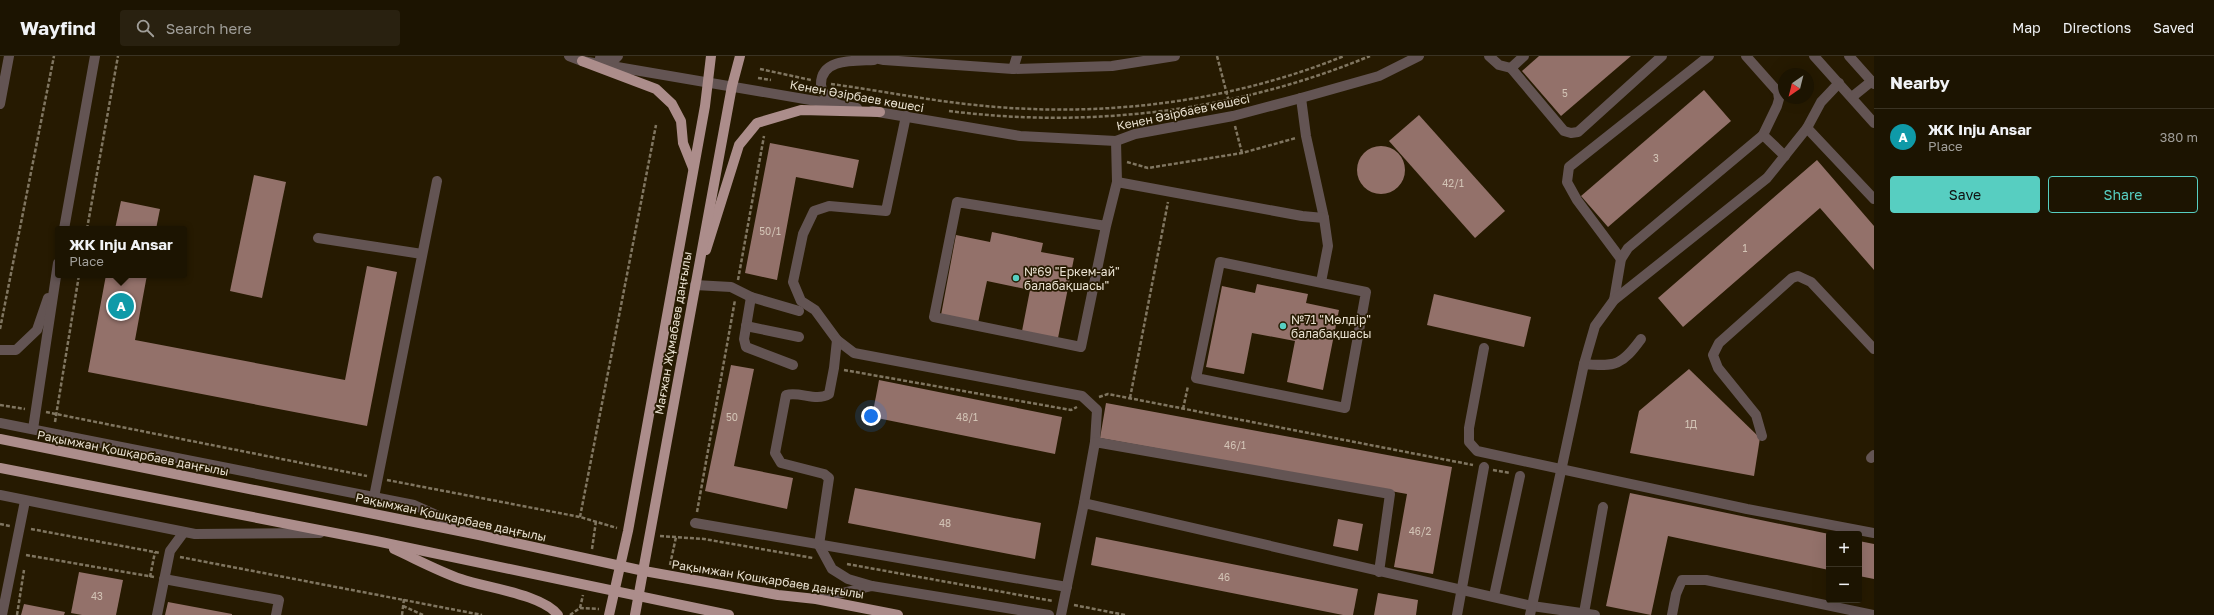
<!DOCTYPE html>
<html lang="en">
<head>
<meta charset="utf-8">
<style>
	body { margin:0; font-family:"Golos Text",sans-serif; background:#292110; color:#f1f3f6 }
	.controls { position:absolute; right:12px; bottom:12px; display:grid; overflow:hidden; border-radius:4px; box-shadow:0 4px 16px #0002 }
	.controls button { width:36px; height:36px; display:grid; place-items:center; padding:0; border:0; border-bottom:1px solid #3a3323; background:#1c1401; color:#f1f3f6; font:20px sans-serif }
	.compass { position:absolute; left:1778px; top:12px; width:36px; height:36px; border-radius:50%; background:#1c1401; box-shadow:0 4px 16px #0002; rotate:215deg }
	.you { position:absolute; left:871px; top:360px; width:14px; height:14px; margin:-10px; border:3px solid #fff; border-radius:50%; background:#1a73e8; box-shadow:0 0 0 6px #1a73e833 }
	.badge { display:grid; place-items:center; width:26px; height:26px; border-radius:50%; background:#57cec1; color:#fff; font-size:13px; font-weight:700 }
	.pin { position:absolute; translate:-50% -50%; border:2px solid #fff; box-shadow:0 1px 4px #0006 }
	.popup { position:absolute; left:55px; top:170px; width:132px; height:52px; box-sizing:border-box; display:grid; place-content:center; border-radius:4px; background:#1c1401; filter:drop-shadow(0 1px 3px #0005); font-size:13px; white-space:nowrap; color:#a09e99 }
	.popup b { font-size:15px; color:#f1f3f6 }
	.popup::after { content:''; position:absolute; left:50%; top:100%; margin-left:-8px; border:8px solid transparent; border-top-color:#1c1401 }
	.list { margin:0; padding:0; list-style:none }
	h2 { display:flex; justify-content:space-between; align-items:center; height:52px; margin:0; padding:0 16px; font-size:17px }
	h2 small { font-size:13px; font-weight:400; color:#a09e99 }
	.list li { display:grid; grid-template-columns:26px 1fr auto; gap:12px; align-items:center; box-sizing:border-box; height:56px; padding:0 16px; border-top:1px solid #3a3323 }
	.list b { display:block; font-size:15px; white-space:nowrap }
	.list p { margin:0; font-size:13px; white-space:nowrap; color:#a09e99 }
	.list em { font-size:13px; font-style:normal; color:#a09e99 }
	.actions { display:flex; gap:8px; padding:12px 16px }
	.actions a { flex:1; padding:9px 0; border:1px solid #57cec1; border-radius:4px; text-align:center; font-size:14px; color:#57cec1 }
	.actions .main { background:#57cec1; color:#111 }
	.icon { flex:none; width:22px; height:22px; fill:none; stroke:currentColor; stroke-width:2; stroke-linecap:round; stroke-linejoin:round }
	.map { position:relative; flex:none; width:1874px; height:559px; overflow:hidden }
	header { display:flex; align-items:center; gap:24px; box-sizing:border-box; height:56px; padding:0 20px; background:#1c1401; border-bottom:1px solid #3a3323 }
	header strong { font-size:19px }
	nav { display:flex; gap:22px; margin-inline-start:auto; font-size:14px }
	.search { width:280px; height:36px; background:#292110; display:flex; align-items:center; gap:10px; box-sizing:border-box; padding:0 14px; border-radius:4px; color:#a09e99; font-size:15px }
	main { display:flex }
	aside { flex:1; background:#1c1401 }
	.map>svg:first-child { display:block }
	.building { fill:#93716a }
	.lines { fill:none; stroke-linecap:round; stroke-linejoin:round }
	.path { stroke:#807661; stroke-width:2.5; stroke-dasharray:4 2; stroke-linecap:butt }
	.minor { stroke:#635453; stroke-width:10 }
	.major { stroke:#ac8d8b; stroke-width:10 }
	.poi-dot { fill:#57cec1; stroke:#261a01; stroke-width:1.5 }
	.labels { text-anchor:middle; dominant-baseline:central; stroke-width:3.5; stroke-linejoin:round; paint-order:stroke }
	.number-label { font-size:10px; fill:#d3c4b6 }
	.street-label { font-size:12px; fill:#e8e0d0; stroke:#261a01 }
	.poi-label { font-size:12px; fill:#e8e0d0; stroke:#261a01; text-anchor:start }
</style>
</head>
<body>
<header>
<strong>Wayfind</strong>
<div class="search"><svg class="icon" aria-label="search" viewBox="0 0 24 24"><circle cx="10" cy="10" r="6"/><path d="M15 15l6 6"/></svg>Search here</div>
<nav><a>Map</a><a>Directions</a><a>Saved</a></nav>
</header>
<main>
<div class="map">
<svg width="1874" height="559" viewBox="0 0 1874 559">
	<rect width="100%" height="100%" fill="#261a01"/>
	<g class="building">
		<path d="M1539,0H1631L1561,60L1522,15Z"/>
		<path d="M1704,34L1731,65L1608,171L1581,140Z"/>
		<path d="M1419,59L1505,155L1475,182L1389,85Z"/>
		<path d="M770,87L859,104L853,132L796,121L777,224L745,217Z"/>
		<circle cx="1381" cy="114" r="24"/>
		<path d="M1817,104L1874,170V214L1820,152L1683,271L1658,242Z"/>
		<path d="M254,119L286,126L262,242L230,235Z"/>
		<path d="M121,145L160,153L156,173H115Z"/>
		<path d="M992,176L1043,187L1041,196L1074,202L1058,282L1022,275L1030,234L987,225L978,267L941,259L956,179L990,186Z"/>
		<path d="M367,210L397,216L367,370L88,316L106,219H147L135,284L345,324Z"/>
		<path d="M1257,228L1308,238L1306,247L1339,254L1323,334L1287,326L1295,285L1252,277L1244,318L1206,311L1222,230L1255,237Z"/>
		<path d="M1434,238L1531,261L1524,291L1427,269Z"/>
		<path d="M731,309L754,313L734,410L793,422L787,453L705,435Z"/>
		<path d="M1689,313L1760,382L1754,420L1630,397L1639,355Z"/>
		<path d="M879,324L1062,361L1055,398L872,361Z"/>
		<path d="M1106,347L1452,411L1433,518L1394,511L1407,438L1100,382Z"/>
		<path d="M855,432L1041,467L1035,503L848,467Z"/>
		<path d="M1630,437L1829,478V514L1668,480L1651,559L1606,550Z"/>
		<path d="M1338,463L1363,468L1358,495L1333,490Z"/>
		<path d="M1096,481L1358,533L1353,559H1343L1091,509Z"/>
		<path d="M1859,485L1874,488V523L1859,520Z"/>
		<path d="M79,516L123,524L116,559H82L71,557Z"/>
		<path d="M1378,537L1418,544L1416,559H1374Z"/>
		<path d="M168,546L232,558V559H165Z"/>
		<path d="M24,548L65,556L64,559H21Z"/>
	</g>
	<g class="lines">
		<g class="path">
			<path d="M1217,0L1230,50"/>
			<path d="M760,13L811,24"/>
			<path d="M758,22L771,24"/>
			<path d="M831,28C876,34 921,43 966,48C1094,63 1225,48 1344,0"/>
			<path d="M949,55C1092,73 1237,55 1370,0"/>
			<path d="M1235,70L1242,97"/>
			<path d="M1127,106L1148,112L1242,97L1296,82"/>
			<path d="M87,173L118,0"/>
			<path d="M738,224L764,80"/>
			<path d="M0,273L54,0"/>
			<path d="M844,314L1071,354L1077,351"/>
			<path d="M1099,341L1108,338L1473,409"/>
			<path d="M1130,342L1168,146"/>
			<path d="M0,349L25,353"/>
			<path d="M1183,353L1188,330"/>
			<path d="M46,356L367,420"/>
			<path d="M55,366L79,219"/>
			<path d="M1493,414L1510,417"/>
			<path d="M387,424L580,461L617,472"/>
			<path d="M697,456L735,244"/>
			<path d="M580,461L656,69"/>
			<path d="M0,468L10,470"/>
			<path d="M31,473L160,497"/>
			<path d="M660,480L704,483L813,502"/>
			<path d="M592,493L596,465"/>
			<path d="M26,499L154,521"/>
			<path d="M180,501L482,559"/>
			<path d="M847,508L1053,545"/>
			<path d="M670,509L676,481"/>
			<path d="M150,521L155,496"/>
			<path d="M1074,549L1125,559"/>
			<path d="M403,550L423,559"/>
			<path d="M580,552L583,539"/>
			<path d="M17,559L24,514"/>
			<path d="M402,559L404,543"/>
			<path d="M570,559L580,552L599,553"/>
		</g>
		<g class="minor">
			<path d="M569,0L582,5L857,52"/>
			<path d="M866,0L884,4L1013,13L1112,10L1175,0"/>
			<path d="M1489,0L1499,9L1511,12"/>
			<path d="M1524,0L1511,12L1564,75L1571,77L1578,76L1662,0"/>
			<path d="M1746,0L1778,36L1779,43L1777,50L1763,79"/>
			<path d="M1814,0L1874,67"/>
			<path d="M1849,0L1874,28"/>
			<path d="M600,2L615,3L618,0"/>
			<path d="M1013,13L1017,0"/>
			<path d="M1839,27L1821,46L1807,72L1874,143"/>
			<path d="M1852,41L1872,25"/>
			<path d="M1301,42L1306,80L1324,162"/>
			<path d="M836,46C828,43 821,38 821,28C821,2 855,5 874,4"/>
			<path d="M0,48L9,0"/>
			<path d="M872,55L1020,80L1116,85L1135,78L1233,60L1301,42L1379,20L1419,0"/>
			<path d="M906,60L886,155L829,150L814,155L803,178L793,226L801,245L815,254L837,284L854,297L1082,340L1097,354L1095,386"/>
			<path d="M1117,126L1302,160L1324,162L1328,190L1321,226"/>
			<path d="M1106,170L957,146L934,261L1081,291L1106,170L1117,126L1116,85"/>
			<path d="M64,173L95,0"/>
			<path d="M318,182L422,198"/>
			<path d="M1621,203L1577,144L1567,126L1569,111L1709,0"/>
			<path d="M1220,206L1366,236L1345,352L1196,322Z"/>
			<path d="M695,229L731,231L751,241L799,255"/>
			<path d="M751,241L744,283L746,291L793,309"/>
			<path d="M1614,244L1621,203L1628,192L1763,79L1785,100"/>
			<path d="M746,270L799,281"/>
			<path d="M837,284L834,312L829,338C816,346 800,335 786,339L775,397L781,407L824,418L829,422L819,489L832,513L848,523L872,530"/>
			<path d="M1484,292L1469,372V386L1477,395L1747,453L1874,477"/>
			<path d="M0,294H16L37,274L48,242"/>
			<path d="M1584,308C1616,311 1622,309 1641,283"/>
			<path d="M0,367L414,449L472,475"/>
			<path d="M33,373L58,207"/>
			<path d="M1762,380L1756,359L1718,312L1713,299L1719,287L1792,222L1798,220L1811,226L1874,293"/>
			<path d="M1871,402L1874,399"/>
			<path d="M0,439L195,478L320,477"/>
			<path d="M374,441L437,125"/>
			<path d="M1084,447L1095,386L1390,438L1379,516"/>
			<path d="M695,467L1067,531"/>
			<path d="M164,523L279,544L276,559"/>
			<path d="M1494,540L1520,420"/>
			<path d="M816,543L872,530L1049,559"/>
			<path d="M1584,557L1603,451"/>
			<path d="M2,559L25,445"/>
			<path d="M157,559L170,495L184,476"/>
			<path d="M1061,559L1084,447L1532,550L1595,559"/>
			<path d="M1457,559L1484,411"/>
			<path d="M1530,559L1584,308L1595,270L1614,244L1767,122L1807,72"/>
			<path d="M1672,559L1676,538L1682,524H1706L1874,559"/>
		</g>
		<g class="major">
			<path d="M582,5L656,33L672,48L681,65L683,87L693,112"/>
			<path d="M706,194L739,89L757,67L801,54L880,56"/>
			<path d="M0,383L479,479L644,515L778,539L816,543L898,559"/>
			<path d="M0,412L376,485L729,559"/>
			<path d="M394,493C416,503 438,515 461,523C486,532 542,538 558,559"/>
			<path d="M609,559L628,475L705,50L711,0"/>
			<path d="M635,559L732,30L740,0"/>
		</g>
	</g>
	<g class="poi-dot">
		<circle cx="1016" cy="222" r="4"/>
		<circle cx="1283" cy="270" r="4"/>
	</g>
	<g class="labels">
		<g class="number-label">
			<text x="1565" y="37">5</text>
			<text x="1656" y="102">3</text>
			<text x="1453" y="127">42/1</text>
			<text x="770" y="175">50/1</text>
			<text x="1745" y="192">1</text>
			<text x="732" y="361">50</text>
			<text x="967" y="361">48/1</text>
			<text x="1691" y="368">1Д</text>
			<text x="1235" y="389">46/1</text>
			<text x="945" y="467">48</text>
			<text x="1420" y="475">46/2</text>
			<text x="1224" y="521">46</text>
			<text x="97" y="540">43</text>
		</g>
		<g class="street-label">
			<text transform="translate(857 40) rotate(10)">Кенен Әзірбаев көшесі</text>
			<text transform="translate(1183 56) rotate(-12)">Кенен Әзірбаев көшесі</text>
			<text transform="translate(673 277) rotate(-80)">Мағжан Жұмабаев даңғылы</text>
			<text transform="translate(133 397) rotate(11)">Рақымжан Қошқарбаев даңғылы</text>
			<text transform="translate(451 461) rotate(12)">Рақымжан Қошқарбаев даңғылы</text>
			<text transform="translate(768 523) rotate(9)">Рақымжан Қошқарбаев даңғылы</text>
		</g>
		<g class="poi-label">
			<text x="1024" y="215">№69 "Еркем-ай"<tspan x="1024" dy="14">балабақшасы"</tspan></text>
			<text x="1291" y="263">№71 "Мөлдір"<tspan x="1291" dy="14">балабақшасы</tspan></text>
		</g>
	</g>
</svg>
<div class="controls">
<button>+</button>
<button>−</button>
</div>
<svg class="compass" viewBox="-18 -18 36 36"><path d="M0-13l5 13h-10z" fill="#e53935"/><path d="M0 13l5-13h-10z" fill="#a09e99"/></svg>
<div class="you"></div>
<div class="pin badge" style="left:121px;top:250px;background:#0f9aa8">A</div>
<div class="popup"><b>ЖК Inju Ansar</b>Place</div>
</div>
<aside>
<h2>Nearby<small></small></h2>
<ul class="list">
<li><span class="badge" style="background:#0f9aa8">A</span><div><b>ЖК Inju Ansar</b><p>Place</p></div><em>380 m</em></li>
</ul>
<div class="actions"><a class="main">Save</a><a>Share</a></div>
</aside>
</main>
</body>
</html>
